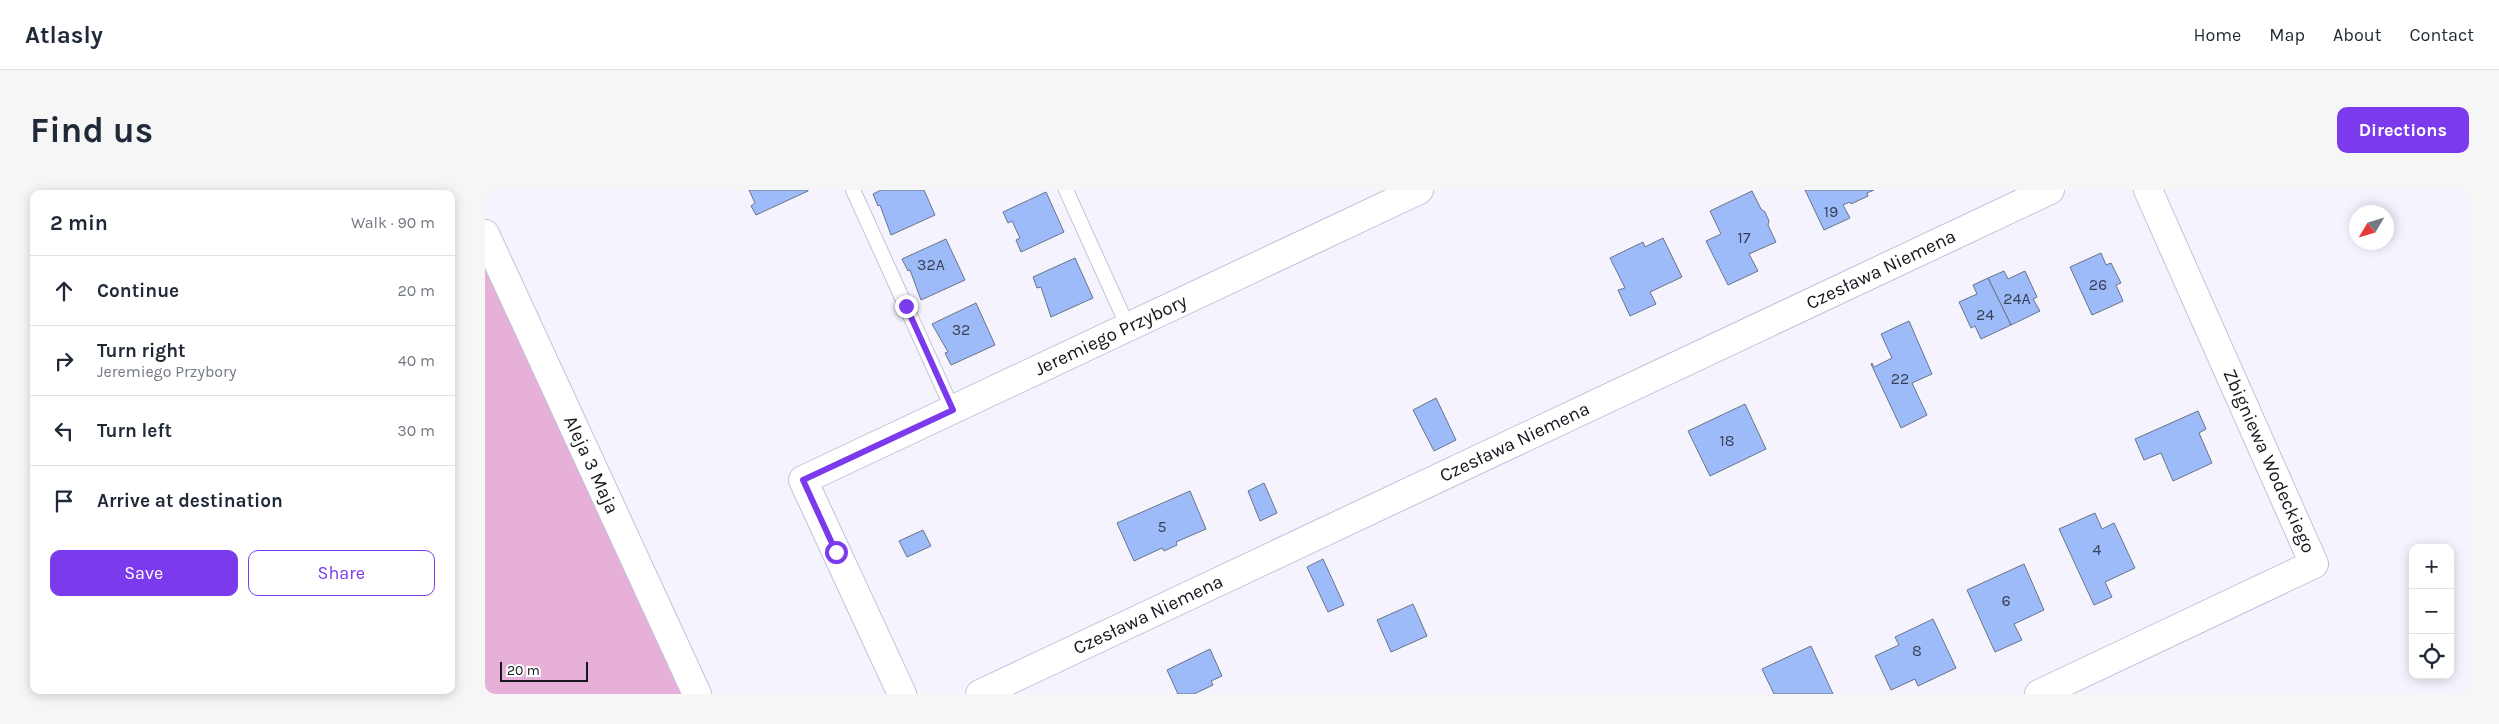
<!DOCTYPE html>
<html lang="en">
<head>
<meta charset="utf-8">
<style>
	body { margin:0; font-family:Karla,sans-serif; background:#f6f6f7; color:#1f2937 }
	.controls { position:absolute; right:15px; bottom:15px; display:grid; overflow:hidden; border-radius:10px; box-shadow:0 2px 12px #0003 }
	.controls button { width:45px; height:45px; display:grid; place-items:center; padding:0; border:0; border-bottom:1px solid #e0e1e3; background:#fff; color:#1f2937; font:25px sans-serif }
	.compass { position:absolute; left:1864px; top:15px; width:45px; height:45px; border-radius:50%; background:#fff; box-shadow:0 2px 12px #0003; rotate:232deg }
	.scale { position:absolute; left:15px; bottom:12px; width:88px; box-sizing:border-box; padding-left:5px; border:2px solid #16161e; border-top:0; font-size:14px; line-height:18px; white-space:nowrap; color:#16161e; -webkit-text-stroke:4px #fff; paint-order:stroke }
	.stop { position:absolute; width:15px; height:15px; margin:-11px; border:4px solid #7c3aed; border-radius:50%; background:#fff }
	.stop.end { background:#7c3aed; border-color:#fff; box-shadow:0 1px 5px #0008 }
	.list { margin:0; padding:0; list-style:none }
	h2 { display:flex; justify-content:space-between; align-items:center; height:65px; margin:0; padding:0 20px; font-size:21px }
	h2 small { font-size:16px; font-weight:400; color:#747a83 }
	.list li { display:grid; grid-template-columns:32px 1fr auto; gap:15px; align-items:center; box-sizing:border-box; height:70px; padding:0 20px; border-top:1px solid #e0e1e3 }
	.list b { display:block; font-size:19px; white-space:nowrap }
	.list p { margin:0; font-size:16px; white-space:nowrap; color:#747a83 }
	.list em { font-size:16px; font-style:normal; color:#747a83 }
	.actions { display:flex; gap:10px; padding:15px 20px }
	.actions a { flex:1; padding:11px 0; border:1px solid #7c3aed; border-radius:10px; text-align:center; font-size:18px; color:#7c3aed }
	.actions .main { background:#7c3aed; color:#fff }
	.icon { flex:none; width:28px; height:28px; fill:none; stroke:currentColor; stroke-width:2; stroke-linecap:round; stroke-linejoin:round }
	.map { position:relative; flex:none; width:1984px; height:504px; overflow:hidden; border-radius:10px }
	header { display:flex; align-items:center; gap:30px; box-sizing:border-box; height:70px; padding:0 25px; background:#fff; border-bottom:1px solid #e0e1e3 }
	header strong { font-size:24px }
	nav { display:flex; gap:28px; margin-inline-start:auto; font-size:18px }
	.intro { display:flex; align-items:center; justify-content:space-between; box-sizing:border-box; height:120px; padding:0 30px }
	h1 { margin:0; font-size:35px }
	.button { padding:12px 22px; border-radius:10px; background:#7c3aed; color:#fff; font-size:18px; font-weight:700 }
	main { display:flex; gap:30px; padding:0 30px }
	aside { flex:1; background:#fff; border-radius:10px; box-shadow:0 2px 12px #0003 }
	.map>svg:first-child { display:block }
	.green { fill:#e6b0d9 }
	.building { fill:#9ebbf9; stroke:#6a7387 }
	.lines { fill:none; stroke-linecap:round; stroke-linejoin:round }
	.lane-casing { stroke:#c3c1d9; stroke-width:16 }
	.street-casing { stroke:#c3c1d9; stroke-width:30 }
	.secondary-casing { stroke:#c3c1d9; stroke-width:30 }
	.lane { stroke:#fff; stroke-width:14 }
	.street { stroke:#fff; stroke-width:28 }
	.secondary { stroke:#fff; stroke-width:28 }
	.route { stroke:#7c3aed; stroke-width:6 }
	.labels { text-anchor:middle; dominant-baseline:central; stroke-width:5; stroke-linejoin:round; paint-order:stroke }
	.number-label { font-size:16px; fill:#383f55 }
	.street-label { font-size:19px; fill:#16161e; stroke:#fff }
</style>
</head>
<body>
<header>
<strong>Atlasly</strong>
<nav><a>Home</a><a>Map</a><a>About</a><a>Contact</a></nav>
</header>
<div class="intro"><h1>Find us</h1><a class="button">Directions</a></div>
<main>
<aside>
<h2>2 min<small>Walk · 90 m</small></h2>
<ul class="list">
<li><svg class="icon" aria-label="ahead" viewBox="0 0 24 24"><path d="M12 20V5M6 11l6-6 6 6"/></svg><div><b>Continue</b></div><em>20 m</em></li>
<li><svg class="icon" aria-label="right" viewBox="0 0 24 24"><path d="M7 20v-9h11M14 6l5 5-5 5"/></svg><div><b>Turn right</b><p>Jeremiego Przybory</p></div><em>40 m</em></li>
<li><svg class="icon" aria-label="left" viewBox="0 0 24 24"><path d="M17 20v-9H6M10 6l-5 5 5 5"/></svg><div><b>Turn left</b></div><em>30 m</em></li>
<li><svg class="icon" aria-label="arrive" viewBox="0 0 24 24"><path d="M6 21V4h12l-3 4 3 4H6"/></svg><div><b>Arrive at destination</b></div></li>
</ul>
<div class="actions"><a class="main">Save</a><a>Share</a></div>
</aside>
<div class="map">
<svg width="1984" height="504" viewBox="0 0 1984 504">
	<rect width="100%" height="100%" fill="#f5f4fe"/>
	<path class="green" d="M0,76L199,504H0Z"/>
	<g class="building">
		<path d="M264,0H323V1L271,25L266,16L270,13Z"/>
		<path d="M396,0H439L450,25L406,45L395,15L393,16L388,4Z"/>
		<path d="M1320,0H1389L1382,3L1383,6L1366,14L1365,12L1358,15L1365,28L1339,40Z"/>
		<path d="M1267,1L1276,19L1280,22L1284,31L1283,35L1291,52L1264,64L1273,81L1243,95L1221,51L1236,44L1225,21Z"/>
		<path d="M561,2L579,42L536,62L531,50L535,48L527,31L523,33L518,22Z"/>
		<path d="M1178,48L1197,87L1165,102L1171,114L1145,126L1133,100L1140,98L1125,68L1158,52L1160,57Z"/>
		<path d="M461,49L480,90L436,110L425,80L423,81L417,69Z"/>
		<path d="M1616,63L1621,75L1626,73L1636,93L1631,95L1638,111L1607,125L1585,77Z"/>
		<path d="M590,68L608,108L566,127L556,97L552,98L548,87Z"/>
		<path d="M1519,81L1523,89L1540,81L1552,107L1548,109L1555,121L1526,135L1503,88Z"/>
		<path d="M1503,88L1526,135L1496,149L1490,136L1486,138L1474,112L1492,104L1488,95Z"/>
		<path d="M491,113L510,155L466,175L460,163L463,162L447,134Z"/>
		<path d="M1424,131L1447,184L1427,193L1442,225L1416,238L1386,174L1387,173L1389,177L1407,168L1396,144Z"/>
		<path d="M951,208L971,250L949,261L928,220Z"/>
		<path d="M1260,214L1281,259L1225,286L1203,241Z"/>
		<path d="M1713,221L1721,239L1714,243L1727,273L1688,291L1676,263L1659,270L1650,249Z"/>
		<path d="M779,293L792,323L775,331L763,301Z"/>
		<path d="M705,301L721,339L691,352L692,355L679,361L677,358L649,371L632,333Z"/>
		<path d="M1610,323L1617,339L1629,333L1650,378L1620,392L1627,407L1609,415L1574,339Z"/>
		<path d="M438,340L446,356L422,367L414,351Z"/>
		<path d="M838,369L859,415L843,422L822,377Z"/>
		<path d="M1539,374L1559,420L1529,434L1537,450L1510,462L1482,400Z"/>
		<path d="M928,414L942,446L906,462L892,430Z"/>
		<path d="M1448,429L1471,478L1433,496L1430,489L1406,500L1390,466L1414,455L1410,447Z"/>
		<path d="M1326,456L1348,504H1289L1277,479Z"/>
		<path d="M725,459L737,486L726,491L728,495L709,504H693L682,480Z"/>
	</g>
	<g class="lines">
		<defs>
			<g id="lane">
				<path d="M368,0L468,220"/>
				<path d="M581,0L643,137"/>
			</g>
			<g id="street">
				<path id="s1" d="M417,504L318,290L934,0"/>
				<path id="s2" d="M495,504L1565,0"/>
				<path d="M1554,504L1829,374L1663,0"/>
			</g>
			<g id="secondary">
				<path id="s3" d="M0,44L212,504"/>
			</g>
		</defs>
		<use href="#lane" class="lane-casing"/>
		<use href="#street" class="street-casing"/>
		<use href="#secondary" class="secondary-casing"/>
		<use href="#lane" class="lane"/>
		<use href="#street" class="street"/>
		<use href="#secondary" class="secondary"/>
	</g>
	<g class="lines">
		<path class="route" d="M351,362L318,290L468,220L421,116"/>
	</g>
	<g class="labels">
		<g class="number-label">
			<text x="1346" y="21">19</text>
			<text x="1259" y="47">17</text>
			<text x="446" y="74">32A</text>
			<text x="1613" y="94">26</text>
			<text x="1532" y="108">24A</text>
			<text x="1500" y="124">24</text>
			<text x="476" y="139">32</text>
			<text x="1415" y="188">22</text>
			<text x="1242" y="250">18</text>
			<text x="677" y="336">5</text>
			<text x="1612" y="359">4</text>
			<text x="1521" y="410">6</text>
			<text x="1432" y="460">8</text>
		</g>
		<g class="street-label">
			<text stroke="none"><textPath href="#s2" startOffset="996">Czesława Niemena</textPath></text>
			<text stroke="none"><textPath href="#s1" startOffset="576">Jeremiego Przybory</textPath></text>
			<text stroke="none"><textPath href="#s2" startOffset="591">Czesława Niemena</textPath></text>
			<text transform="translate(1784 271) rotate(66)">Zbigniewa Wodeckiego</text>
			<text stroke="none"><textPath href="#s3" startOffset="254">Aleja 3 Maja</textPath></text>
			<text stroke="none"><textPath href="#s2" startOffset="186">Czesława Niemena</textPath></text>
		</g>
	</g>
</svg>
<div class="controls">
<button>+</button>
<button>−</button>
<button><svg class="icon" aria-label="locate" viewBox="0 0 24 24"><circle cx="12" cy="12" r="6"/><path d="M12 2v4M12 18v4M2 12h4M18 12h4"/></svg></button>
</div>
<svg class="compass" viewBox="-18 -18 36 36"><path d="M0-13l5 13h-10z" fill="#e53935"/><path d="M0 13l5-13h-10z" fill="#747a83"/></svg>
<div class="scale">20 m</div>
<div class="stop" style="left:351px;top:362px"></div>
<div class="stop end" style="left:421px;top:116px"></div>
</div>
</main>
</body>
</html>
